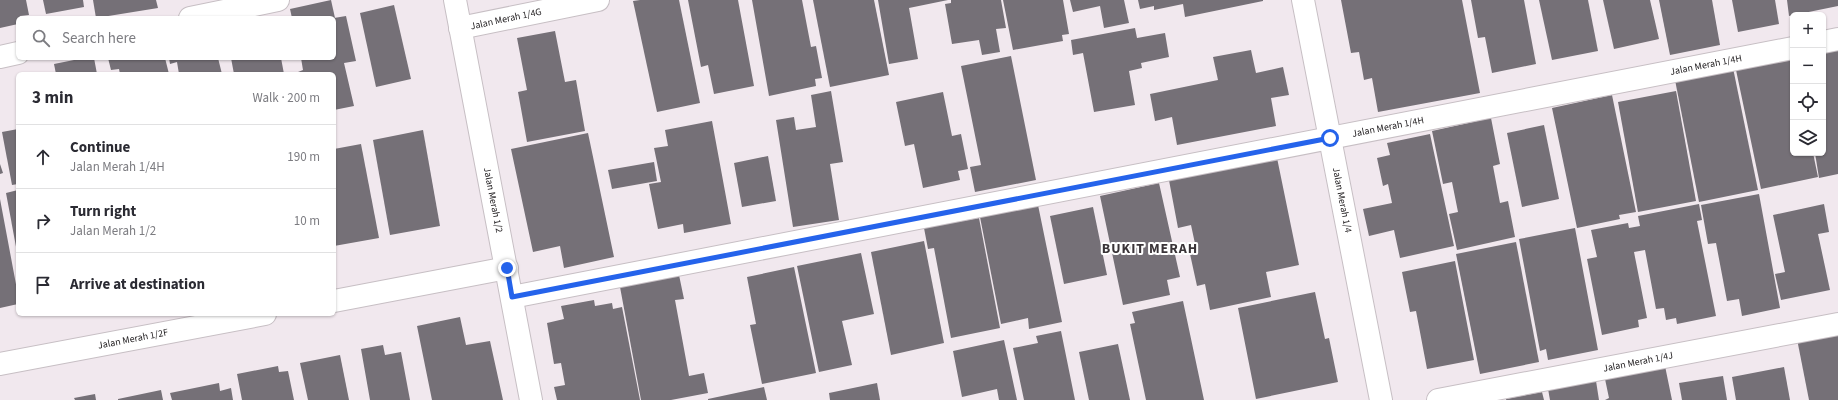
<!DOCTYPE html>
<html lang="en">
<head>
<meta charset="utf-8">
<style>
	body { margin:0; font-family:"Source Sans 3",sans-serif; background:#f7f7f7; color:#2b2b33 }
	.controls { position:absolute; right:12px; top:12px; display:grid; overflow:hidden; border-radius:6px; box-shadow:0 1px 3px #0004 }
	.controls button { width:36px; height:36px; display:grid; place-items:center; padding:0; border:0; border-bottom:1px solid #e1e1e2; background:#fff; color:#2b2b33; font:20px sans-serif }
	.stop { position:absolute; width:12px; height:12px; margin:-9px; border:3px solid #2563eb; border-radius:50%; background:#fff }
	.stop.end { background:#2563eb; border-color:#fff; box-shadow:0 1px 4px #0008 }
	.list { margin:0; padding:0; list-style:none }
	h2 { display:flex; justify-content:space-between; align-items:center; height:52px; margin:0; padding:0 16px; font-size:17px }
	h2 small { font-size:13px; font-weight:400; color:#7c7c81 }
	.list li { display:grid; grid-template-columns:26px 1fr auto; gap:12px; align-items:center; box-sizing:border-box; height:64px; padding:0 16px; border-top:1px solid #e1e1e2 }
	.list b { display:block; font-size:15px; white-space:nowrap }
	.list p { margin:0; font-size:13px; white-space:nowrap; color:#7c7c81 }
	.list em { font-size:13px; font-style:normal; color:#7c7c81 }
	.icon { flex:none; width:22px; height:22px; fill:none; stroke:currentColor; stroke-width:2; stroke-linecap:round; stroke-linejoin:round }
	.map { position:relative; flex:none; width:1838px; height:400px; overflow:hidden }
	.search { position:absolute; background:#fff; box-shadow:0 1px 3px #0004; left:16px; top:16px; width:320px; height:44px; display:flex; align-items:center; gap:10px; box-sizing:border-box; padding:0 14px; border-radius:6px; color:#7c7c81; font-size:15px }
	.panel { position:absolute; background:#fff; box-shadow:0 1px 3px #0004; left:16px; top:72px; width:320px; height:244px; border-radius:6px }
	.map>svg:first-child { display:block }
	.building { fill:#757077 }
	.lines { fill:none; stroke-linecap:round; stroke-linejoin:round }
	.minor-casing { stroke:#c7bfc4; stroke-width:24 }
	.minor { stroke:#fff; stroke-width:22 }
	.route { stroke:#2563eb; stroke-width:5 }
	.labels { text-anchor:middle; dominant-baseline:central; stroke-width:4; stroke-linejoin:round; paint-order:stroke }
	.street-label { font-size:10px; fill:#252224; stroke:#fff }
	.district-label { font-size:14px; font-weight:bold; letter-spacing:1px; fill:#3a3438; stroke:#fff }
</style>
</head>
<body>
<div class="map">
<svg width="1838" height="400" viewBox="0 0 1838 400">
	<rect width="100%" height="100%" fill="#f1e8ee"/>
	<g class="building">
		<path d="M0,0H26L29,15L20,16V18H18V24L0,28Z"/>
		<path d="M43,0H83L84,7L46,14Z"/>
		<path d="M93,0H156L158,8L96,18Z"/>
		<path d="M331,0L335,18H292L290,9Z"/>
		<path d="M640,0H679L700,103L657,112L633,1Z"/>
		<path d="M688,0H738L754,86L714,94L708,65L701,67Z"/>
		<path d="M752,0H802L811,47L816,46L822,78L815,79L816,86L769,96Z"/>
		<path d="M813,0H874L889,75L830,87Z"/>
		<path d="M878,0H948L909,8L918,59L889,64Z"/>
		<path d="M951,0H1001L1006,28L996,29L1000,52L982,55L979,40L952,44L945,4L951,3Z"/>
		<path d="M1003,0H1063L1069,34L1062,35L1063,41L1013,50Z"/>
		<path d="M1070,0H1124L1129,23L1104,28L1100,6L1073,12Z"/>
		<path d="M1138,0H1263V1L1185,17L1183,4L1154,10V6L1140,9Z"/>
		<path d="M1341,0H1462L1480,93L1378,112L1372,78L1364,80L1359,52L1351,53Z"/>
		<path d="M1471,0H1524L1536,64L1492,73L1485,37L1478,38Z"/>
		<path d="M1539,0H1588L1598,51L1552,60Z"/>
		<path d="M1603,0H1650L1659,39L1614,49Z"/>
		<path d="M1659,0H1712L1720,45L1670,55Z"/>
		<path d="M1732,0H1775L1779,24L1738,32Z"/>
		<path d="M1787,0H1838V6L1789,16Z"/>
		<path d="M394,5L411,79L376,87L360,13Z"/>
		<path d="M346,16L356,61L344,63L354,106L334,110V74H299L298,72L303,70L301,58H334V18Z"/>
		<path d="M1135,28L1137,38L1165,33L1169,57L1141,63L1142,68L1129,71L1135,105L1094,112L1083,53L1073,55L1071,40Z"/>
		<path d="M555,31L565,82L576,80L585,131L527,142L518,92L527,90L517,38Z"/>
		<path d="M1838,48V174L1819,178L1815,153H1823V51Z"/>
		<path d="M1251,50L1256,73L1283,67L1289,95L1271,98L1276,126L1177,145L1172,117L1155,121L1150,94L1218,80L1213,57Z"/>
		<path d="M1011,56L1036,180L975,192L970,167L981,165L961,66Z"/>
		<path d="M84,58H94L97,74H56L54,64Z"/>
		<path d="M108,58H165L169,74H120L119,69L111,70Z"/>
		<path d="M169,58H218L222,74H179L177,62L170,64Z"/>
		<path d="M231,58H281L284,74H234Z"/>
		<path d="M1793,59V153H1813L1818,177L1761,189L1736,70Z"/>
		<path d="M1733,68L1758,190L1699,202L1675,80Z"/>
		<path d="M831,91L843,162L830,164L839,220L793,227L776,120L794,117L796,130L816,127L811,95Z"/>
		<path d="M1676,91L1696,201L1638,212L1618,102Z"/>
		<path d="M943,92L952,136L961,134L968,169L958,171L960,180L923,188L914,144L905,146L896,102Z"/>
		<path d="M1612,95L1636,212L1619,215L1620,219L1577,228L1552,108Z"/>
		<path d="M1491,118L1500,164L1493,166L1500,203L1508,201L1515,237L1457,250L1449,214L1458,212L1452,182L1443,184L1432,131Z"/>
		<path d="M712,121L731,224L684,233L683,224L658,229L649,184L661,182L654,148L668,146L665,130Z"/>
		<path d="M1544,125L1559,199L1522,207L1507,133Z"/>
		<path d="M18,129V184L12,185L2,132Z"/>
		<path d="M423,130L440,226L390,235L373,140Z"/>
		<path d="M588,133L614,257L564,268L560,246L533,252L511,149Z"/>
		<path d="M1430,134L1454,246L1400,258L1394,230L1369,236L1363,209L1392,203L1388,184L1383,186L1377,158L1390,155L1387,143Z"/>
		<path d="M361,144L379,238L334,246V149Z"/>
		<path d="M1276,153L1299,265L1266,272L1271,297L1210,310L1205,284L1197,286L1190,254L1197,253L1191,225L1178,228L1168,175Z"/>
		<path d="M768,156L776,201L742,207L734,163Z"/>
		<path d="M654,162L657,181L612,189L608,170Z"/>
		<path d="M0,164L3,173L0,174Z"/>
		<path d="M1159,183L1180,277L1167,280L1170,295L1123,305L1100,196Z"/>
		<path d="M18,190V252H17L6,193Z"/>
		<path d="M1759,194L1780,308L1742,316L1739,299L1727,301L1716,243L1708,244L1701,205Z"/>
		<path d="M0,199L18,295V304L0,308Z"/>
		<path d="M1699,204L1702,220L1697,221L1716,316L1677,324L1676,318L1666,320L1664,308L1656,309L1645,250L1634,252L1647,318L1638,320L1639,327L1602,335L1587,259L1597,257L1591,230L1628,223L1629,228L1640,226L1638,216Z"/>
		<path d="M1824,204L1829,232L1818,234L1830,290L1781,300L1775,274L1785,272L1773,215Z"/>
		<path d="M1038,205L1062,322L1029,329L1028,318L1001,324L980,217Z"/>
		<path d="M1093,207L1107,275L1064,284L1050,216Z"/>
		<path d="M979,218L1000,328L951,338L934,248L928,249L924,228Z"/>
		<path d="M1575,228L1598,350L1548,360L1546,349L1540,351L1519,239Z"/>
		<path d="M924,241L944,343L891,355L871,252Z"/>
		<path d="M1516,242L1539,362L1480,374L1456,254Z"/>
		<path d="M861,253L874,314L842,321L852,365L819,372L797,266Z"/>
		<path d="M1455,261L1474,360L1427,369L1416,311L1410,312L1402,272Z"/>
		<path d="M794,267L816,373L762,384L750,325L756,324L747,277Z"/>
		<path d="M679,275L684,299L675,300L689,376L704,373L708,393L671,400H641L620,287Z"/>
		<path d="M1315,292L1325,339L1329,338L1338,382L1256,399L1238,308Z"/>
		<path d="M594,300L595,306L612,303L613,309L622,307L640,400H557L554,387L565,385L561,363L554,364L547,323L564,319L561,306Z"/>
		<path d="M1183,301L1204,400H1146L1130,324L1135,323L1132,312Z"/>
		<path d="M460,317L466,345L490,341L503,400H432L417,326Z"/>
		<path d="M1061,331L1075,400H1024L1013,348L1038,343L1036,336Z"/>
		<path d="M1838,331V400H1809L1797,339Z"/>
		<path d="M1004,340L1017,400H999L997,389L962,397L953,351Z"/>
		<path d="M1118,344L1130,400H1089L1079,352Z"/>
		<path d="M383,345L385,355L401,352L410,400H370L361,349Z"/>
		<path d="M340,355L349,400H308L300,363Z"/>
		<path d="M278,366L279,372L288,371L294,400H242L237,374Z"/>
		<path d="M1665,366L1672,400H1605L1609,398L1605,379Z"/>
		<path d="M1784,367L1790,400H1736L1732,377Z"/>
		<path d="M1723,376L1727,400H1682L1679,383Z"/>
		<path d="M1596,381L1599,400H1550L1548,389Z"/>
		<path d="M219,383L220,391L231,388L233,400H172L170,393Z"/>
		<path d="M877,383L880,400H830L829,393Z"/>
		<path d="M764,387L767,400H708V399Z"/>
		<path d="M161,390L163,400H118V399Z"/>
		<path d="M1542,392L1544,400H1506V399Z"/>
		<path d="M95,394L96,400H75L74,398Z"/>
	</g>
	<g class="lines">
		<defs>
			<g id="minor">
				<path d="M455,0L531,400"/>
				<path d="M1303,0L1381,400"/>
				<path d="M190,18L278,0"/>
				<path d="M460,28L598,0"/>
				<path d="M1823,42L1838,39"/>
				<path d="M0,57L18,53"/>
				<path d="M512,297L1793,48"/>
				<path d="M334,301L507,268"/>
				<path d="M0,364L265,314"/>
				<path d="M1438,400L1838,324"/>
			</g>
		</defs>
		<use href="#minor" class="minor-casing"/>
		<use href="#minor" class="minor"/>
	</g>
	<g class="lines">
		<path class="route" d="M507,268L512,297L1330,138"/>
	</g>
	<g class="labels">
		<g class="street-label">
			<text transform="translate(506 19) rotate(-12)">Jalan Merah 1/4G</text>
			<text transform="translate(1706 65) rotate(-11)">Jalan Merah 1/4H</text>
			<text transform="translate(1388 127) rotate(-11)">Jalan Merah 1/4H</text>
			<text transform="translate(493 200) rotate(79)">Jalan Merah 1/2</text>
			<text transform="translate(1342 200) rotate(79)">Jalan Merah 1/4</text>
			<text transform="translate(133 339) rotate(-11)">Jalan Merah 1/2F</text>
			<text transform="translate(1638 362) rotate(-11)">Jalan Merah 1/4J</text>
		</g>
		<g class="district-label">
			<text x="1150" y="249">BUKIT MERAH</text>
		</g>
	</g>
</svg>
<div class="controls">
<button>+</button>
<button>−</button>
<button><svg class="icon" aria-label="locate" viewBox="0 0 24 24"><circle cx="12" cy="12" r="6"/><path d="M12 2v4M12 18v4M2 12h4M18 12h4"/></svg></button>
<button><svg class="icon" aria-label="layers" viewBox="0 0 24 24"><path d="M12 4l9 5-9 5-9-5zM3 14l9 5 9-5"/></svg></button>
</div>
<div class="stop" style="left:1330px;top:138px"></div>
<div class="stop end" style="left:507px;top:268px"></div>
<div class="search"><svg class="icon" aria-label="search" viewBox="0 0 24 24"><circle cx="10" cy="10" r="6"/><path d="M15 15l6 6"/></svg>Search here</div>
<section class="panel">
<h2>3 min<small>Walk · 200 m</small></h2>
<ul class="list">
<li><svg class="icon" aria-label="ahead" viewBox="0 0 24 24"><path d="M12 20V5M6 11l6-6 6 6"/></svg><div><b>Continue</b><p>Jalan Merah 1/4H</p></div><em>190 m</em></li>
<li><svg class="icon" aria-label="right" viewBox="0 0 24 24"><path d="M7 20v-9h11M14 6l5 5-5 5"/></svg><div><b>Turn right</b><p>Jalan Merah 1/2</p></div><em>10 m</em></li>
<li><svg class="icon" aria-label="arrive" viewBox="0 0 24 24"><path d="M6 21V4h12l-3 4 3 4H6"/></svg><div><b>Arrive at destination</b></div></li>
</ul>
</section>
</div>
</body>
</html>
